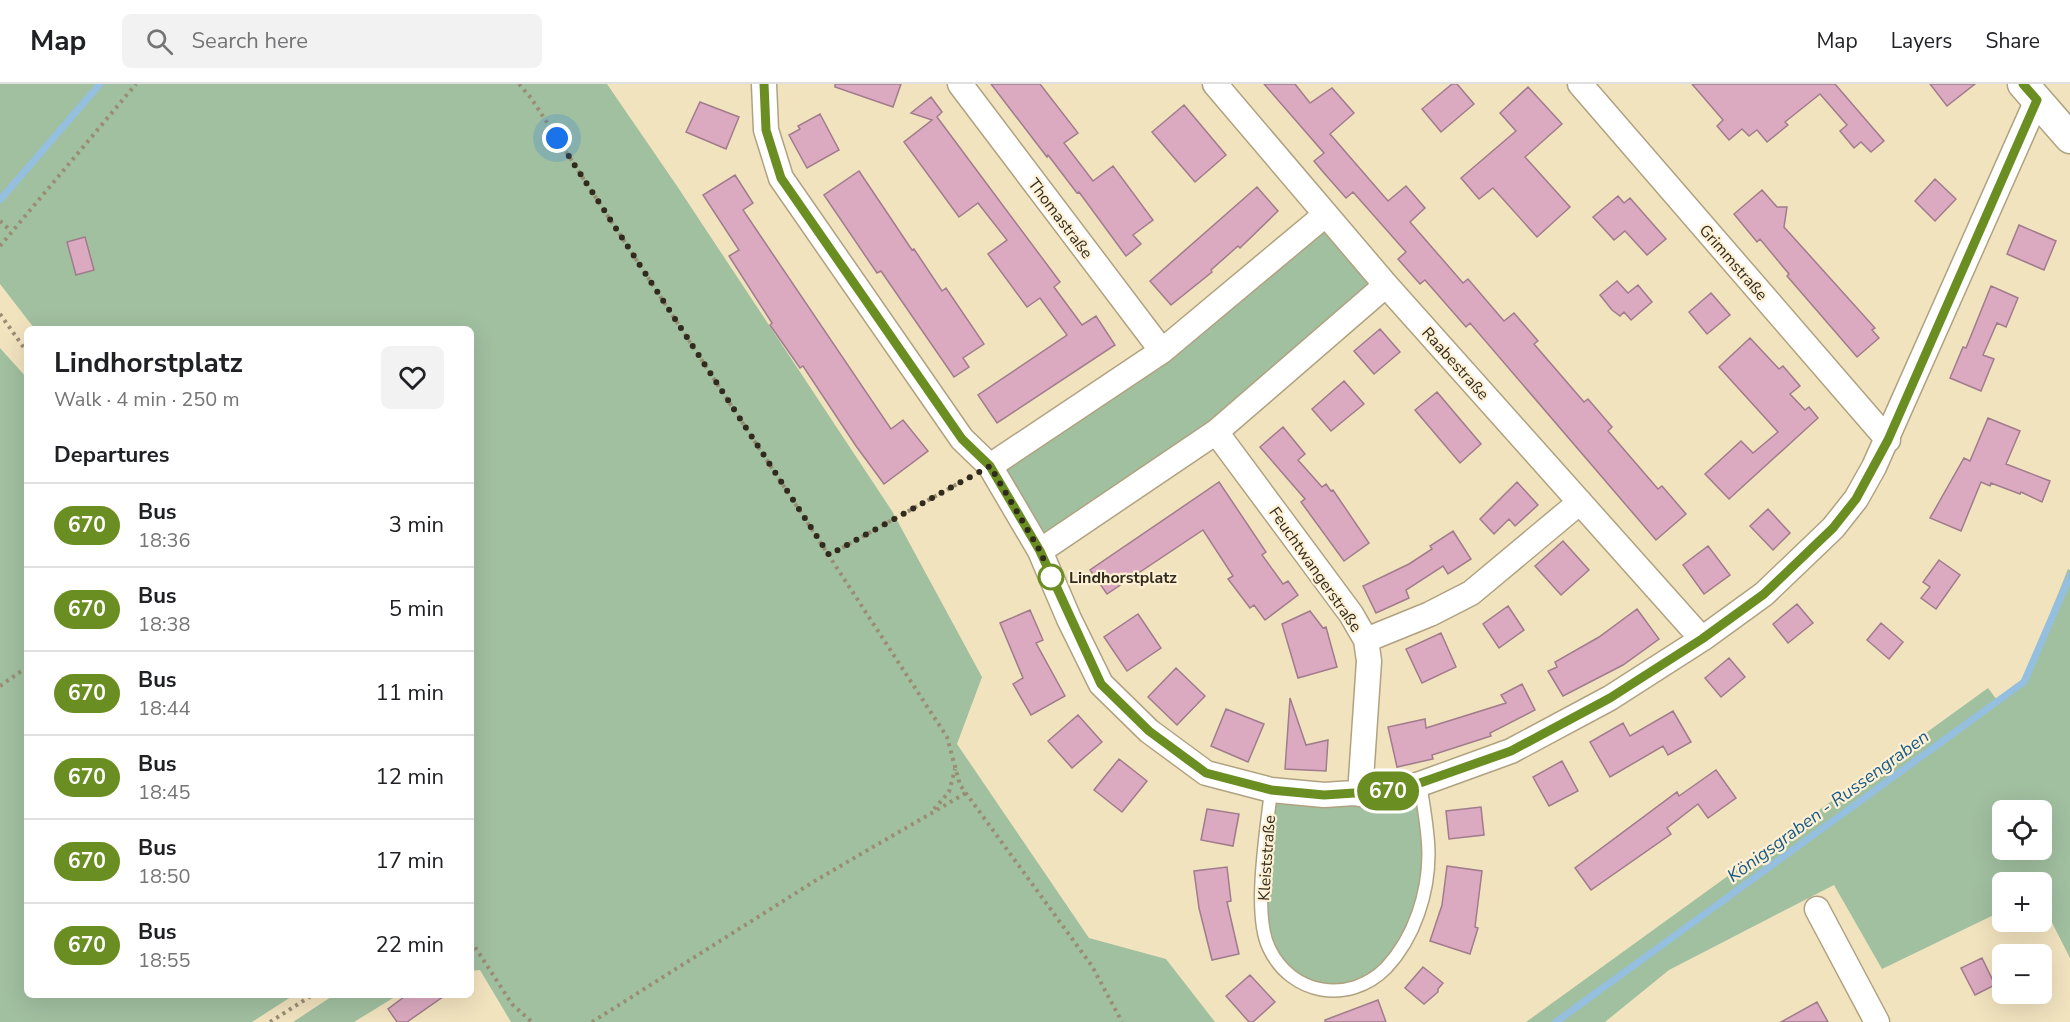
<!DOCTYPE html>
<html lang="en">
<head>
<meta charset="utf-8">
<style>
  :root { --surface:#fff; --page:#f2f2f2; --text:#202124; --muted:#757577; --line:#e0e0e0 }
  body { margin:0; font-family:"Nunito Sans",sans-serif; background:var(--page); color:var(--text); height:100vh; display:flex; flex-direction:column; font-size:22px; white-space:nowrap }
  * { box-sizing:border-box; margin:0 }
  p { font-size:20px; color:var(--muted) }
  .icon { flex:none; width:33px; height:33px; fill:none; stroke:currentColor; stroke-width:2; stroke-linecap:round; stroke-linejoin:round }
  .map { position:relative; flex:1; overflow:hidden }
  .drawer { position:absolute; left:24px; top:242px; width:450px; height:672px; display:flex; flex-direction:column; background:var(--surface); border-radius:9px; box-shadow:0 6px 24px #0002 }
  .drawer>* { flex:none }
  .badge { padding:0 12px; border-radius:20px; font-size:21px; line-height:39px }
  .tools { position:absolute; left:1992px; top:716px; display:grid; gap:12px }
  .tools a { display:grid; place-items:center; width:60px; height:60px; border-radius:9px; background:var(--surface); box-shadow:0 6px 24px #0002; font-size:30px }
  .you { position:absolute; width:30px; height:30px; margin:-15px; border:4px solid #fff; border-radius:50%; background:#1a73e8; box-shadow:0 0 0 9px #1a73e833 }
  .map>.badge { position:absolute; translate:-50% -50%; box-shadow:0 0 0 3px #fff }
  h2 { padding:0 30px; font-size:22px; line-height:54px }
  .round { display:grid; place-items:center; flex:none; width:63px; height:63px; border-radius:9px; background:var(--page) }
  .summary { display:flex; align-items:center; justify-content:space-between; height:102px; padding:0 30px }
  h1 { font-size:28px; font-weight:700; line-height:45px }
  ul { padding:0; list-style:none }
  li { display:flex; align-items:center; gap:18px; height:84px; padding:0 30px; border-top:2px solid var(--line) }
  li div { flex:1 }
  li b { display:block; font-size:22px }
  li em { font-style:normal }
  li .badge { min-width:66px; font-weight:700; text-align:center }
  header { display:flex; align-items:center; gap:36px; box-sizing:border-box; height:84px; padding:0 30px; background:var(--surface); border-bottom:2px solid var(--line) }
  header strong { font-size:28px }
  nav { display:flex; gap:33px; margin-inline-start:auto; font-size:21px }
  .search { width:420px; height:54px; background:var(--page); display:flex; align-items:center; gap:15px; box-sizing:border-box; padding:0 21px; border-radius:9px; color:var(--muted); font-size:22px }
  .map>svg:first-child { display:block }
  .green { fill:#a1c0a0; fill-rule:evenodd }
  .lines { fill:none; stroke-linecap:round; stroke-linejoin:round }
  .stream { stroke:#95bfdf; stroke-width:7 }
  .building { fill:#dba9c0; stroke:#a07c8c; stroke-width:1.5 }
  .service-casing { stroke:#b0a280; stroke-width:15 }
  .minor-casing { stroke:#b0a280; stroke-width:27 }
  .tertiary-casing { stroke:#b0a280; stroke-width:33 }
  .path { stroke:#998e74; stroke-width:4; stroke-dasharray:3 4.5; stroke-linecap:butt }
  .service { stroke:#fff; stroke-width:12 }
  .minor { stroke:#fff; stroke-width:24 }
  .tertiary { stroke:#fff; stroke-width:30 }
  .line-casing { stroke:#fff; stroke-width:14 }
  .line { stroke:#6b8e23; stroke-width:9 }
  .walk { stroke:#312b1d; stroke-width:6; stroke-dasharray:0 10.8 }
  .stop-dot { fill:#fff; stroke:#6b8e23; stroke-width:3 }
  .labels { text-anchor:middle; stroke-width:4.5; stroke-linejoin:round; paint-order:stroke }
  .street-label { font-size:16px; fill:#312b1d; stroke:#fdf0d4 }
  .stop-label { font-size:16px; font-weight:bold; fill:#312b1d; stroke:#fdf0d4; text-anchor:start }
  .water-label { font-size:18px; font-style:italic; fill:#195b85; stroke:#fdf0d4 }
</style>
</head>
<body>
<header>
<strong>Map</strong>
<div class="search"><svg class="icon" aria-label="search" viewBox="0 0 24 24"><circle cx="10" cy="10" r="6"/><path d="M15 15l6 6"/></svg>Search here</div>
<nav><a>Map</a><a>Layers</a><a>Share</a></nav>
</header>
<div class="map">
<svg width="2070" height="938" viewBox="0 0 2070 938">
  <rect width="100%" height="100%" fill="#f2e3bf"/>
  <path class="green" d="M0,0h607l70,102 215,325 90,166 -25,67 132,194 77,21 49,63h-704l-31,-52 -9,1v-643h-437l-34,-44z
    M1324,135l59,66 -164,141 -178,122 -47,-82z
    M0,264l27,30v616l267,1 -42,27h-252z
    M2068,485l2,1v388l-28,-55v-21h-40v29l-120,58 -48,-84 -165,85 -64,52h-79l462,-334 9,12 26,-19zM2002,726h40v39h-40z
    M1419,703l10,54 -12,72 -34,56 -26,16 -35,5 -25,-11 -28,-33 -5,-70 11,-83z
    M334,911v-1l64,1 -44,27h-61z"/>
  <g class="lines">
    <path class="stream" d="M0,116l100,-116
      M1556,938l468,-340 46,-106"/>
  </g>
  <path class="building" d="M835,0h66l-8,23 -58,-20z
    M991,0h49l38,49 -14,10 29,38 20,-15 40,54 -20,15 8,9 -15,12 -47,-64 -2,1 -29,-38 -1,2z
    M1264,0h31l15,19 22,-15 22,25 -24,21 58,67 18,-15 19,22 -15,14 53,61 5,-4 36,42 10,-8 24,28 -4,3 50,58 4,-3 24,28 -4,4 50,58 4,-3 24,28 -30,26 -186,-217 -4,4 -41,-47 -5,4 -22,-25 8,-7 -53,-60 -7,6 -22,-25 -10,-12 10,-8z
    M1452,0h5l17,20 -33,28 -19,-23z
    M1692,0h143l49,57 -13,11 -10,-10 -7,6 -14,-17 7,-6 -27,-31 -35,28 3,3 -21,17 -10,-12 -8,6 -7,-7 -13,11 -12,-14 6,-6z
    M1930,0h45l-28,22z
    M1528,3l34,37 -37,33 45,50 -33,30 -44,-49 -14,11 -18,-21 55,-47 -16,-18z
    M931,13l11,15 -5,5 123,165 -6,5 28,38 14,-9 19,29 -118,78 -19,-28 89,-60 -27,-37 -13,9 -39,-53 19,-14 -29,-37 -19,14 -55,-75 28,-22 -21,-7z
    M700,18l39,15 -13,32 -40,-17z
    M1184,21l42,50 -31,27 -43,-50z
    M820,30l19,36 -32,18 -18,-33 11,-6 -2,-3z
    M859,87l53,79 2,-1 28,42 4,-3 38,56 -21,14 6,9 -15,10 -73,-106 -4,2 -53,-78z
    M735,91l18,28 -10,7 148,219 12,-9 25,31 -44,33 -28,-38 -53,-80 -3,2 -30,-43 2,-2 -43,-67 10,-6 -36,-55z
    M1935,95l21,20 -21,22 -20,-20z
    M1257,103l21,24 -38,37 -2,-2 -27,24 1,2 -41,33 -21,-24z
    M1762,106l15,17h10l-3,20 91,101 -3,2 7,8 -22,19 -70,-81 2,-2 -29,-35 -3,3 -23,-28z
    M1618,112l6,7 6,-5 36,41 -19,16 -22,-24 -11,9 -21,-23z
    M2019,141l37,16 -12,29 -37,-16z
    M85,153l9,33 -18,5 -9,-33z
    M1617,197l11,12 10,-8 14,17 -21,18 -7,-8 -4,4 -8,-6 -12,-15z
    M1991,202l27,12 -12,29 -9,-4 -14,32 11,4 -13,32 -31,-13 13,-31 3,1z
    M1711,209l19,22 -23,19 -18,-22z
    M1380,245l20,23 -26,22 -20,-23z
    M1750,254l29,31 4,-3 17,20 -10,8 15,16 4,-3 9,11 -89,81 -24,-25 36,-33 12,12 25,-21 -59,-65z
    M1344,297l20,23 -33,27 -19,-22z
    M1437,308l44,52 -21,19 -45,-53z
    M1988,334l32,13 -14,33 44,17 -8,21 -21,-10 -1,2 -29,-11 -1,3 -9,-4 -20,49 -31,-13 34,-60 6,3z
    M1283,343l22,27 -7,6 24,27 4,-3 5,7 2,-1 36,53 -25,18 -43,-59 4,-3 -45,-52z
    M1219,398l47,70 -4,3 21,29 5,-3 10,14 -33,25 -11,-15 -4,3 -22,-29 5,-3 -30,-46 -96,64 -17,-24z
    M1517,398l21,23 -23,21 -6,-7 -15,15 -14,-15z
    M1768,425l22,24 -17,17 -23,-24z
    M1453,447l18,28 -23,15 -5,-8 -37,24 3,8 -33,15 -13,-27 46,-22 23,-15 -2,-3z
    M1563,457l26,29 -28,25 -26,-29z
    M1708,462l22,29 -26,19 -21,-29z
    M1939,476l21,15 -24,34 -15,-11 9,-11 -7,-5z
    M1797,520l16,19 -25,20 -15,-19z
    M1508,522l16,24 -25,18 -16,-24z
    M1637,525l22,30 -36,26 -60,31 -15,-25 9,-4 -2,-5 44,-25z
    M1030,526l13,30 -7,3 29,53 -34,19 -18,-31 10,-6 -23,-55z
    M1310,527l13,17 3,-1 11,40 -39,11 -16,-54z
    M1138,530l23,34 -34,23 -23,-34z
    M1881,539l22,19 -14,17 -22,-19z
    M1441,549l15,34 -34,16 -16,-34z
    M1729,574l16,19 -24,20 -16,-19z
    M1176,584l29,28 -28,29 -29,-28z
    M1522,600l13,26 -45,23 1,3 -59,19 1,4 -36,8 -9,-40 37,-8 1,9 80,-25 -5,-8z
    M1290,614l16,47 22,-5 -2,31 -41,-2z
    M1226,625l38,15 -16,38 -37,-16z
    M1673,627l18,31 -23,13 -5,-9 -53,31 -20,-35 33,-19 7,13z
    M1078,631l24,27 -30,26 -24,-27z
    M1119,675l28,22 -25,31 -28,-22z
    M1562,677l16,30 -29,15 -16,-29z
    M1716,686l20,28 -28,20 -10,-14 -31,24 4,6 -80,56 -16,-22 102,-76 2,4z
    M1481,723l3,28 -35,4 -3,-28z
    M1207,725l32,5 -6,32 -32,-6z
    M1447,782l35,5 -7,56 3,1 -8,26 -40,-13 12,-36z
    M1227,783l4,34 -4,1 12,52 -27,6 -13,-52 -5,-37z
    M1982,874l13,27 -20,10 -14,-27z
    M1423,883l20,16 -5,6v3l-14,12 -19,-16z
    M1250,891l25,27 -22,20h-4l-23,-26z
    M408,910h39l-40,28h-10l-9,-13z
    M1378,916l8,22h-61v-2z
    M1817,918l11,20h-47z"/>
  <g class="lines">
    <defs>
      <path id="service" d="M1271,706c-4,39 -19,124 -2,158 22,47 80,57 117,20 15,-16 25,-34 32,-54 17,-48 10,-82 2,-130"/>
      <path id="minor" d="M764,0l2,46 15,48 181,261 28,27 50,85 29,68 32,65 48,47 57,42 65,17 53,5 76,-5 20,-6 91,-33 99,-53 92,-59 62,-45 69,-66 23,-29 18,-32 163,-367
        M960,0l202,267
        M1215,0l171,201 316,354
        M1580,0l308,356
        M1216,348l135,182 15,26 3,21 -9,133
        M990,382l172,-115 163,-136
        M1040,467l176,-119 170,-147
        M1366,556l64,-26 41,-21 109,-91
        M1817,825l60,113"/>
      <path id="tertiary" d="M2023,0l47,54"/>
    </defs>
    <use href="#service" class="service-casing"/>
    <use href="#minor" class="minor-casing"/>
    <use href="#tertiary" class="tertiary-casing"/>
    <path class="path" d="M519,0l12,14 416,639 13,48 132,181 30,56
      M0,137l11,10
      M0,162l136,-162
      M0,230l27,38
      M829,471l141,-78
      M0,602l27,-19
      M934,725l15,-17 6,-23
      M471,857l41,63 20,18
      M270,938l44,-28
      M592,938l226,-143 148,-86"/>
    <use href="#service" class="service"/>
    <use href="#minor" class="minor"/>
    <use href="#tertiary" class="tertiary"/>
  </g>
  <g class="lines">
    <defs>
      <path id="line" d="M764,0l2,46 15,48 181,261 28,27 50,85 61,133 48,47 57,42 65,17 53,5 76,-5 111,-39 99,-53 92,-59 62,-45 69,-66 23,-29 32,-59 149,-340 -14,-16"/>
    </defs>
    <use href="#line" class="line-casing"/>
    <use href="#line" class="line"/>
    <path class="walk" d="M557,54l272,417 161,-89 50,85 11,26"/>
  </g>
  <circle class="stop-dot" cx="1051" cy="493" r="12"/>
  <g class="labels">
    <g class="street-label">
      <text transform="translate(1061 134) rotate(53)" y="6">Thomastraße</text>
      <text transform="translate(1734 178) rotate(49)" y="6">Grimmstraße</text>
      <text transform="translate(1456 279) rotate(48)" y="6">Raabestraße</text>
      <text transform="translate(1316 485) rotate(55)" y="6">Feuchtwangerstraße</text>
      <text transform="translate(1266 774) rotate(-86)" y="6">Kleiststraße</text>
    </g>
    <g class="stop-label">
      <text x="1069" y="499">Lindhorstplatz</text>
    </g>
    <g class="water-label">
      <text transform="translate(1828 722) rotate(-36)" y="6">Königsgraben - Russengraben</text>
    </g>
  </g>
</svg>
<div class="tools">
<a><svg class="icon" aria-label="locate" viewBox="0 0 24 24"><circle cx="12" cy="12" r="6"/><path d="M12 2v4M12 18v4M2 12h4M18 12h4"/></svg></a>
<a>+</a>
<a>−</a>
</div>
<div class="you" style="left:557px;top:54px"></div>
<b class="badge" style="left:1388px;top:707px;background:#6b8e23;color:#fff">670</b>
<section class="drawer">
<div class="summary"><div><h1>Lindhorstplatz</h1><p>Walk · 4 min · 250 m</p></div><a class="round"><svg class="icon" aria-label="heart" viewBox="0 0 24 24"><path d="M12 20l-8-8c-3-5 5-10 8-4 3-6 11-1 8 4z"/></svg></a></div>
<h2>Departures</h2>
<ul>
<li><span class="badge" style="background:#6b8e23;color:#fff">670</span><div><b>Bus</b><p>18:36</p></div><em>3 min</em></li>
<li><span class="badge" style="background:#6b8e23;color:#fff">670</span><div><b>Bus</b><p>18:38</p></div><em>5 min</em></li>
<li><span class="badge" style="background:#6b8e23;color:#fff">670</span><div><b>Bus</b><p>18:44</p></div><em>11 min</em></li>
<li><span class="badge" style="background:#6b8e23;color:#fff">670</span><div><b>Bus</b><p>18:45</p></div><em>12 min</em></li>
<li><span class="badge" style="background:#6b8e23;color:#fff">670</span><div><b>Bus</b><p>18:50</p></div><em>17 min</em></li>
<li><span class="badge" style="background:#6b8e23;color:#fff">670</span><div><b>Bus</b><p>18:55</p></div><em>22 min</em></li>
</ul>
</section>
</div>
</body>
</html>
